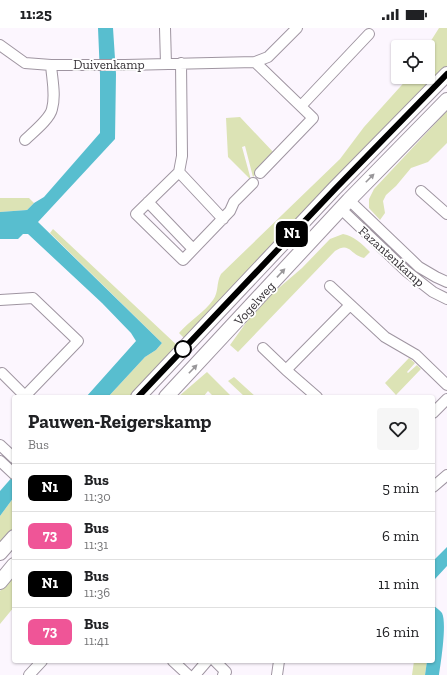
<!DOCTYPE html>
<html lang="en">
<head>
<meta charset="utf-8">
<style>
  :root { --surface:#fff; --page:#f6f6f6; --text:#202124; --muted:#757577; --line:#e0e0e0 }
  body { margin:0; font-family:"Zilla Slab",serif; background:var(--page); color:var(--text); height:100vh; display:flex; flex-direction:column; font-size:15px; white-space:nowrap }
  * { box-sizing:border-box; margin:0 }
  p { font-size:13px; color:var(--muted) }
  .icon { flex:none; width:22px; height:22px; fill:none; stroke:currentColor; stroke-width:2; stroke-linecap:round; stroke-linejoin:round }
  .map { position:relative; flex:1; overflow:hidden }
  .sheet { position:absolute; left:12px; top:367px; width:423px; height:268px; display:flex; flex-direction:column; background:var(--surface); border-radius:4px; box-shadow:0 1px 3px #0004 }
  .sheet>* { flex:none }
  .badge { padding:0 8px; border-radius:6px; font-size:14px; line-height:26px }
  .controls { position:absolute; left:391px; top:12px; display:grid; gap:8px }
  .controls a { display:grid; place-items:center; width:44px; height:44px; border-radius:4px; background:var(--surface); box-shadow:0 1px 3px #0004; font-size:20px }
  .map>.badge { position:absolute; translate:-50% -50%; box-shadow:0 0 0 2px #fff }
  .round { display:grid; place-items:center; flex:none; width:42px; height:42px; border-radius:4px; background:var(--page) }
  .summary { display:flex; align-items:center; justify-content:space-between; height:68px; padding:0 16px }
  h1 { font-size:19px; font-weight:700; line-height:30px }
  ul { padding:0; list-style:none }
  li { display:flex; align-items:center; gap:12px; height:48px; padding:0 16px; border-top:1px solid var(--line) }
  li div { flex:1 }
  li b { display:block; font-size:15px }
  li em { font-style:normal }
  li .badge { min-width:44px; font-weight:700; text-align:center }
  .status { display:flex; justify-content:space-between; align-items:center; height:28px; padding:0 20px; background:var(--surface); direction:ltr }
  .status svg { height:11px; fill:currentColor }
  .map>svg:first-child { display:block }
  .green { fill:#dce3b5 }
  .water { fill:#58becf }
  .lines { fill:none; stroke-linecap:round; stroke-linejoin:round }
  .street-casing { stroke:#9f95a1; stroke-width:12 }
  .secondary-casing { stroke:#9f95a1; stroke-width:16 }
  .street { stroke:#fff; stroke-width:10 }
  .secondary { stroke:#fff; stroke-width:14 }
  .oneway { fill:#99979a }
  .line-casing { stroke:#fff; stroke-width:9 }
  .line { stroke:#000; stroke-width:6 }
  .stop-dot { fill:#fff; stroke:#000; stroke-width:2 }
  .labels { text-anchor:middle; stroke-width:3.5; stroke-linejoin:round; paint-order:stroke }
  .street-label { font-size:13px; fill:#332f34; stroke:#fff }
</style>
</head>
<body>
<div class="status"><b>11:25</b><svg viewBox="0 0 49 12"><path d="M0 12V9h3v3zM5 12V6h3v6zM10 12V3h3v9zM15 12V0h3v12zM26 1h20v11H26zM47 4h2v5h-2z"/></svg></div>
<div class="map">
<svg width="447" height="647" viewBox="0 0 447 647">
  <rect width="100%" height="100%" fill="#fcf6fe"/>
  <path class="green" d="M439,0h8v38l-260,275 -8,-8c10,-12 26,-21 34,-33 6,-8 3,-17 8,-26l119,-115 24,-32 45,-50h19v-30h-1z
    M447,83v32l-19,19 -17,6 -15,18 -10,9 -3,6 2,12 -5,7 -11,-12v-9l5,-10z
    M240,89l35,37 -22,23 -8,-31 -3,1 9,33 -23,-23 -2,-39z
    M0,170h29l5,5 -7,7 -27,2z
    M53,201l127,119 -49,49h-23l37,-40 11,-7 6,-7 -112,-110z
    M343,206c11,2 19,10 27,18l-6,6c-14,-3 -14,-17 -29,-7l-97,101 -8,-7 18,-25 26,-28 28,-24 28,-29z
    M409,330l6,5 -8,9 1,1 9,-8 4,4 -25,26 -11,-12z
    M207,344l25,25h-18l-6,-6 -5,6h-25z
    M234,349l22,20h-11l-17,-16z
    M14,469v32l-14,17v-30z
    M14,546v33l-14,17v-33z
    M414,633h13l-2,14h-13z"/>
  <path class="water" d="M98,0h15l3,46 -1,65 -77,83 124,121 -6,7 -11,7 -37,40h-22l50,-56 -5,-8 -29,-30 -74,-69h-5l-5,5h-18v-27l27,-2 7,-7 10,-6 56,-64v-58z
    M14,447v22l-14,19v-25z
    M447,519v19l-12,13 -2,4v-22z
    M433,577c3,3 7,5 9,8 5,10 -1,49 -3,62h-14l2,-14h6z"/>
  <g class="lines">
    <defs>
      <path id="street" d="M165,0l1,36
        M0,17l25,18 26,2h74l130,-3 13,-5 29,-29
        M255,34l58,56 -53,55
        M181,35l1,93 -3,16 -43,42 47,46 47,-49 4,-9 19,-19
        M301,78l68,-72
        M25,112c7,-7 25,-21 27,-31 4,-14 0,-30 -1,-44
        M179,144l44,47
        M421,163l26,23
        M349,172l70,67 17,10 11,5
        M148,174l45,47
        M341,181l65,62 27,21 14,7
        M330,258l55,51 31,18 31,30
        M0,272l33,-2 45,43 -53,55 -23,-23
        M263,320l23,22 31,27
        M286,342l64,-65
        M433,385l14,-14
        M0,417l14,13
        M0,433l14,13
        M433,459l14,-12
        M173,633l15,14
        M215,633l11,11 -3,3
        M29,647l13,-14
        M195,647l12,-14
        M277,647l2,-14"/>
      <path id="secondary" d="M138,369l197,-209 112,-114
        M166,369l183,-197 98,-100
        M0,525l14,-16
        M0,554l14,-17"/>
    </defs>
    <use href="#street" class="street-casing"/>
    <use href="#secondary" class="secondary-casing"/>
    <use href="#street" class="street"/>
    <use href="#secondary" class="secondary"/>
  </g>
  <defs><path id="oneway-solid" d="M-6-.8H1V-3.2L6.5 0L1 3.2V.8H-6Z"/></defs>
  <g class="oneway">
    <use href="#oneway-solid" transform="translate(370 150) rotate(-45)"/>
    <use href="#oneway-solid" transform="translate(281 245) rotate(-47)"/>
    <use href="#oneway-solid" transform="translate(193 341) rotate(-46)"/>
  </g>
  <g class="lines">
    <defs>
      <path id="line" d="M138,369l198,-209 111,-114"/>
    </defs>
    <use href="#line" class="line-casing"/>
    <use href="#line" class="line"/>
  </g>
  <circle class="stop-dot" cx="183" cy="321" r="8"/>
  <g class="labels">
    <g class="street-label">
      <text x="109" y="41">Duivenkamp</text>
      <text transform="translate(392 228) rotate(42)" y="5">Fazantenkamp</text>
      <text transform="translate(254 275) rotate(-48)" y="5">Vogelweg</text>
    </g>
  </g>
</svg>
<div class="controls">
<a><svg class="icon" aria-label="locate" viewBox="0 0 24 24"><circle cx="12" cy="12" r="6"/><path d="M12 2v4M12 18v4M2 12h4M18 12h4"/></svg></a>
</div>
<b class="badge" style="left:292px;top:206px;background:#000;color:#fff">N1</b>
<section class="sheet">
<div class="summary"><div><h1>Pauwen-Reigerskamp</h1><p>Bus</p></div><a class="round"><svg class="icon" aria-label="heart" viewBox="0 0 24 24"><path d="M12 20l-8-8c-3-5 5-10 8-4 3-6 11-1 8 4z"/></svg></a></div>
<ul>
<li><span class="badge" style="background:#000;color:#fff">N1</span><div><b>Bus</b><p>11:30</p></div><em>5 min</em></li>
<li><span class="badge" style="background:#ef5597;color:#fff">73</span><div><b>Bus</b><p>11:31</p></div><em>6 min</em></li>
<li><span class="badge" style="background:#000;color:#fff">N1</span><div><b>Bus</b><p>11:36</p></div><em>11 min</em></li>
<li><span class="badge" style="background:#ef5597;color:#fff">73</span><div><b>Bus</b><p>11:41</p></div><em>16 min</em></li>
</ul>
</section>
</div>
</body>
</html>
